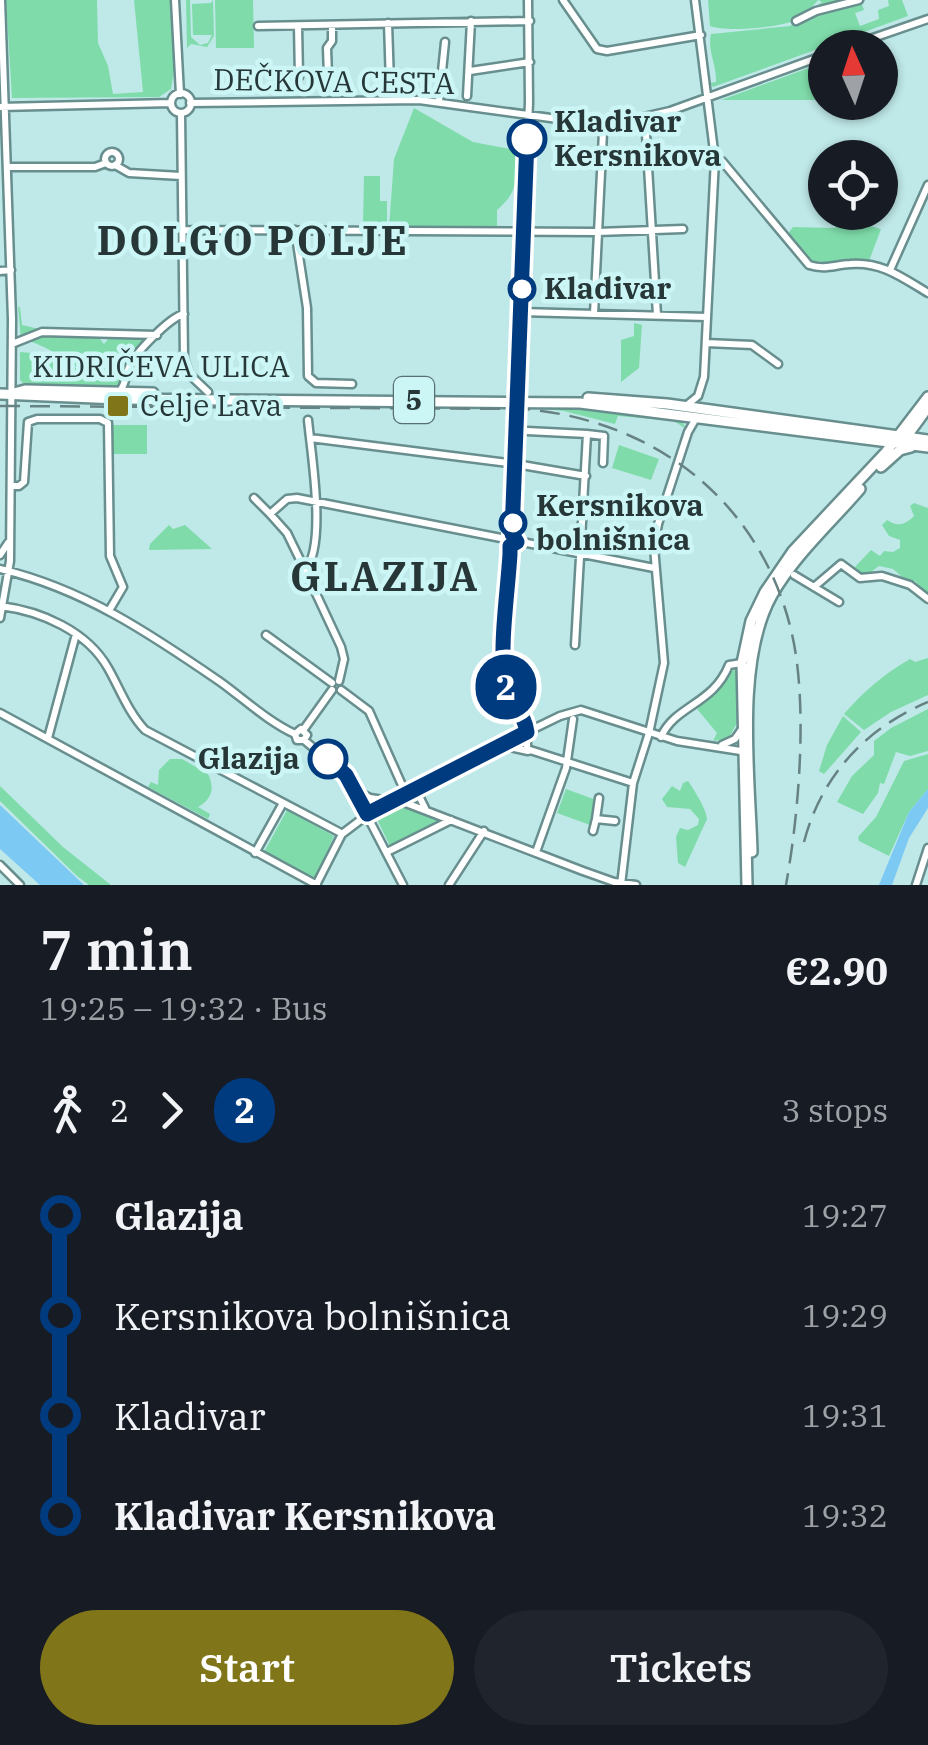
<!DOCTYPE html>
<html lang="en">
<head>
<meta charset="utf-8">
<style>
  :root { --surface:#171b24; --page:#20242c; --text:#f1f3f6; --muted:#9ea1a6; --accent:#807619 }
  body { margin:0; font-family:"IBM Plex Serif",serif; background:var(--page); color:var(--text); height:100vh; display:flex; flex-direction:column; font-size:38px; white-space:nowrap }
  * { box-sizing:border-box; margin:0 }
  p { font-size:32px; color:var(--muted) }
  .icon { flex:none; width:55px; height:55px; fill:none; stroke:currentColor; stroke-width:2; stroke-linecap:round; stroke-linejoin:round }
  .map { position:relative; height:885px; overflow:hidden }
  .details { display:flex; flex-direction:column; background:var(--surface); flex:1 }
  .details>* { flex:none }
  .badge { padding:0 20px; border-radius:32px; font-size:35px; line-height:65px }
  .needle { width:65px; rotate:357deg }
  .buttons { position:absolute; left:808px; top:30px; display:grid; gap:20px }
  .buttons a { display:grid; place-items:center; width:90px; height:90px; border-radius:50%; background:var(--surface); box-shadow:0 2px 8px #0004; font-size:50px }
  .map>.badge { position:absolute; translate:-50% -50%; box-shadow:0 0 0 5px #fff }
  .legs { display:flex; align-items:center; gap:15px; height:110px; padding:0 40px; font-size:32px }
  .legs p { margin-inline-start:auto }
  .head { display:flex; align-items:center; justify-content:space-between; height:170px; padding:0 40px }
  h1 { font-size:55px; font-weight:600; line-height:75px }
  .primary-button { display:flex; gap:20px; margin-top:auto; padding:20px 40px }
  .primary-button a { flex:1; height:115px; border-radius:60px; background:var(--accent); color:#fff; font-size:40px; font-weight:600; line-height:115px; text-align:center }
  .primary-button a+a { background:var(--page); color:var(--text) }
  ul { padding:0 40px; list-style:none }
  li { display:flex; align-items:center; gap:35px; height:100px; font-size:38px }
  li i { display:grid; place-items:center; width:15px; height:100%; margin:0 12px; background:currentColor }
  li i::after { content:''; width:25px; height:25px; margin:-12px; border:8px solid; border-radius:50%; background:var(--surface) }
  li p { margin-inline-start:auto }
  li:first-child i { background:linear-gradient(#0000 50%,currentColor 0) }
  li:last-child i { background:linear-gradient(currentColor 50%,#0000 0) }
  .map>svg:first-child { display:block }
  .green { fill:#7fdcaa }
  .water { fill:#7cc9f4 }
  .lines { fill:none; stroke-linecap:round; stroke-linejoin:round }
  .minor-casing { stroke:#688e8e; stroke-width:11 }
  .major-casing { stroke:#688e8e; stroke-width:14 }
  .minor { stroke:#fff; stroke-width:6 }
  .major { stroke:#fff; stroke-width:9 }
  .rail { stroke:#678282; stroke-width:2.5; stroke-dasharray:20 10; stroke-linecap:butt }
  .line-1-casing { stroke:#fff; stroke-width:22 }
  .line-1 { stroke:#003b80; stroke-width:15 }
  .stop-1-dot { fill:#fff; stroke:#003b80; stroke-width:5 }
  .poi-dot { fill:#807619; stroke:#ccf6f6; stroke-width:4 }
  .labels { text-anchor:middle; stroke-width:9; stroke-linejoin:round; paint-order:stroke }
  .shield { fill:#ccf6f6; stroke:#587071; stroke-width:2.5 }
  .shield-label { font-size:28px; font-weight:bold; fill:#273738 }
  .street-label { font-size:30px; fill:#273738; stroke:#ccf6f6 }
  .stop-label { font-size:30px; font-weight:bold; fill:#273738; stroke:#ccf6f6; text-anchor:start }
  .poi-label { font-size:30px; fill:#273738; stroke:#ccf6f6; text-anchor:start }
  .district-label { font-size:40px; font-weight:bold; letter-spacing:2.5px; fill:#273738; stroke:#ccf6f6 }
</style>
</head>
<body>
<div class="map">
<svg width="928" height="885" viewBox="0 0 928 885">
  <rect width="100%" height="100%" fill="#bfe8e8"/>
  <path class="green" d="M6,0h91l1,43 10,23 5,28 30,-2 -9,-92h36l5,64 -4,25 -12,8 -147,1z
    M186,0h4l1,37 9,8 8,-2 4,-8h-19l-1,-31 19,-1 2,-3 1,36 -7,11 -16,-3 -4,4z
    M215,0h38l1,48h-38z
    M708,0h158l-5,2 3,8 -9,3 5,13 19,-7 -1,-9 11,-4 -1,-6h14l6,16 -195,71 -3,-4 6,-1c1,-17 -9,-31 -5,-48l79,-8 32,-24 -4,-2c-7,8 -14,17 -25,21 -17,7 -67,11 -83,5z
    M825,62v24l-9,14h-95z
    M414,108l59,34 42,8c1,29 5,40 -18,60v20l-108,-2 5,-69z
    M364,176h16v25h7v23h-24z
    M837,213h7v10h15l22,6 -12,32 -20,-1 -25,5 -3,-4 -11,2 -23,-28 6,-8 42,1z
    M18,306l2,2 2,17 17,4 -1,3 62,7 4,5 5,-6 39,1 -21,25 -9,22 -93,-1 -5,-5v-28l23,2 23,7 28,20c-16,-14 -54,-41 -73,-41z
    M634,323l8,2 -3,43 -18,14v-42l13,-4z
    M524,404l95,5 62,10 5,10 -12,-8 -56,-5 -3,8 -51,-13 -40,-4z
    M112,425h35v29h-34z
    M619,445l40,14 -8,21 -39,-12z
    M914,503l14,5v89l-13,-16 -6,2 -16,-14 -14,-3 -15,11 -9,-10 16,-17 9,6 4,-5 9,1 7,-4v-8l-11,-4 -7,-11 5,-5c11,7 18,5 27,-4l-4,-10z
    M169,525l4,4 12,-4 27,24 -63,1 1,-6z
    M928,658v37l-37,17 -27,18 -20,-16c20,-23 40,-40 66,-55l5,3z
    M736,670l1,53 -9,16 -15,2 4,-8 -20,-24 25,-24 5,-14z
    M928,709v42l-18,5 -14,-4 -12,32 -4,-1 -2,10 -15,21 -26,-12 15,-26 22,-21v-14l17,-13z
    M843,716l18,16 -37,42 -5,-3 8,-26z
    M928,754v35l-19,23 -20,44 -30,-15 -1,-4 18,-20 28,-56z
    M170,759h12l26,15c7,14 4,25 -10,33l12,7 -2,5 -60,-32 3,-5 7,3 1,-15z
    M688,781c5,7 19,29 19,38l-22,48 -7,-4 -2,-26 4,-9 8,2 10,-5 1,-6 -9,-10 -23,-2 -5,-8 10,-13 8,5 3,-8z
    M0,786l63,61 48,38h-22l-12,-9 -77,-75z
    M566,789l33,12 -9,24 -33,-12z
    M400,805h5l38,15 -53,26 -14,-29z
    M287,810l47,26 -19,43 -51,-27z"/>
  <path class="water" d="M928,789v19l-19,30 -17,47h-13l30,-73z
    M0,805l84,80h-44l-40,-36z"/>
  <g class="lines">
    <defs>
      <path id="minor" d="M175,0l5,94
        M563,0l34,49 10,2 94,-16
        M796,21l20,-10 43,-11
        M388,23l2,61
        M258,26l272,-5
        M298,26l1,51
        M844,48l84,-29
        M470,71l60,-9
        M328,76l-1,-28 5,-7v-16
        M171 103a10 10 0 1 1 20 0a10 10 0 1 1-20 0Z
        M467,96l4,-75
        M439,101l6,-59
        M190,103l229,-3 161,22 37,1 53,-12 155,-56
        M0,107l171,-4
        M181,113l3,245 5,16 19,18
        M646,134l11,181
        M105 159a7 7 0 1 1 14 0a7 7 0 1 1-14 0Z
        M715,159l7,2 87,104c16,5 25,0 41,-1 31,-3 53,14 78,29
        M115,165l14,8 52,3
        M8,167h87l11,-4
        M183,230l414,2 86,-3
        M295,230l12,78 1,68 8,7 36,1
        M890,270l38,-85
        M0,271l11,-1
        M521,312l186,5
        M594,314l9,-182
        M706,343l46,2 26,19
        M12,344l30,-12 115,3
        M120,391c6,-8 5,-14 9,-24 6,-14 41,-50 55,-53
        M518,391l11,-289 -1,-102
        M687,405l11,-9 6,-19 11,-218 -20,-159
        M527,431l60,3
        M310,438l206,26 70,12
        M11,486h8l5,-4 4,-60 9,-3h63l8,4 2,133 13,31 -13,22
        M254,498l16,16 17,-15 10,-1 209,41
        M270,514l17,19 18,37c22,-24 6,-117 3,-150
        M512,534l4,-120
        M517,541l137,27
        M510,546l7,-5 -5,-7 -7,7 5,5 -6,130 7,25 16,27v21l106,34
        M0,555l8,-12
        M0,569c84,20 149,64 219,112 24,17 48,40 76,53l2,6h7l3,-5 -6,-6 -6,5
        M305,570l36,77 3,12 -5,22
        M794,575l45,27
        M814,587l27,-23 19,14 22,-2 28,9 18,14
        M0,606c41,5 87,25 108,62 12,21 20,44 37,62l194,102 3,2 33,-25 47,-21 -2,10 5,10
        M0,618l10,-57 2,-242 -11,-319
        M266,635l66,48
        M575,645l12,-211 17,2 -1,27
        M341,690l28,21 32,72
        M0,713l317,172
        M304,729l28,-39
        M527,732l33,-16 21,-6 96,31 70,11
        M661,737c14,-32 52,-32 68,-72l13,-2
        M48,738l28,-104
        M304,740l42,35 57,110
        M500,745l28,6
        M722,745l13,-6 7,-10
        M354,790l16,8 20,3
        M599,798l-3,21 19,2
        M398,800l185,71 31,11 22,3
        M593,831l3,-12
        M387,852l64,-32
        M536,852l30,-84 7,-49
        M255,853l28,-50
        M0,865l20,20
        M316,885l26,-51
        M449,885l35,-54
        M621,885l12,-102 16,-50 15,-70 -10,-116 4,-23 30,-92 7,-12 6,-2
        M916,885l12,-37"/>
      <path id="major" d="M14,393l11,-3 128,3
        M0,394l118,5 462,4 348,44
        M588,398l79,6 261,36
        M904,440l24,-33
        M881,467l19,-17 11,-3
        M752,852c-2,-75 -17,-191 20,-257 23,-40 58,-71 88,-106
        M747,885l-5,-222 9,-42 14,-29 28,-41 93,-99 42,-55"/>
    </defs>
    <use href="#minor" class="minor-casing"/>
    <use href="#major" class="major-casing"/>
    <use href="#minor" class="minor"/>
    <use href="#major" class="major"/>
    <path class="rail" d="M0,406l525,3c132,12 237,94 267,225 16,71 7,179 -6,251
      M804,842c17,-66 62,-114 124,-140"/>
  </g>
  <g class="lines">
    <defs>
      <path id="line-1" d="M328,759l18,16 21,39 160,-82c-2,-18 -18,-31 -22,-50 -6,-35 3,-92 5,-128v-8l7,-4 -5,-8 15,-395"/>
    </defs>
    <use href="#line-1" class="line-1-casing"/>
    <use href="#line-1" class="line-1"/>
  </g>
  <g class="stop-1-dot">
    <circle cx="527" cy="139" r="18"/>
    <circle cx="522" cy="289" r="12"/>
    <circle cx="513" cy="523" r="12"/>
    <circle cx="328" cy="759" r="18"/>
  </g>
  <rect class="poi-dot" x="106" y="394" width="24" height="24" rx="5"/>
  <g class="labels">
    <rect class="shield" x="394" y="377" width="40" height="46" rx="8"/>
    <g class="shield-label">
      <text x="414" y="410">5</text>
    </g>
    <g class="street-label">
      <text transform="translate(334 82) rotate(1)" y="10">DEČKOVA CESTA</text>
      <text x="161" y="377">KIDRIČEVA ULICA</text>
    </g>
    <g class="stop-label">
      <text x="554" y="132">Kladivar<tspan x="554" dy="34">Kersnikova</tspan></text>
      <text x="544" y="299">Kladivar</text>
      <text x="536" y="516">Kersnikova<tspan x="536" dy="34">bolnišnica</tspan></text>
      <text x="300" y="769" text-anchor="end">Glazija</text>
    </g>
    <g class="poi-label">
      <text x="140" y="416">Celje Lava</text>
    </g>
    <g class="district-label">
      <text x="253" y="255">DOLGO POLJE</text>
      <text x="385" y="591">GLAZIJA</text>
    </g>
  </g>
</svg>
<div class="buttons">
<a><svg class="needle" viewBox="-14 -14 28 28"><path d="M0-13l5 13h-10z" fill="#e53935"/><path d="M0 13l5-13h-10z" fill="#9ea1a6"/></svg></a>
<a><svg class="icon" aria-label="locate" viewBox="0 0 24 24"><circle cx="12" cy="12" r="6"/><path d="M12 2v4M12 18v4M2 12h4M18 12h4"/></svg></a>
</div>
<b class="badge" style="left:506px;top:687px;background:#003b80;color:#fff">2</b>
</div>
<section class="details">
<div class="head"><div><h1>7 min</h1><p>19:25 – 19:32 · Bus</p></div><b>€2.90</b></div>
<div class="legs"><svg class="icon" aria-label="walk" viewBox="0 0 24 24"><circle cx="13" cy="4" r="2"/><path d="M13 8l-2 6 4 7M11 14l-3 7M7 12l3-4h3l4 4"/></svg>2<svg class="icon" aria-label="forward" viewBox="0 0 24 24"><path d="M9 5l7 7-7 7"/></svg><b class="badge" style="background:#003b80;color:#fff">2</b><p>3 stops</p></div>
<ul>
<li><i style="color:#003b80"></i><b>Glazija</b><p>19:27</p></li>
<li><i style="color:#003b80"></i><span>Kersnikova bolnišnica</span><p>19:29</p></li>
<li><i style="color:#003b80"></i><span>Kladivar</span><p>19:31</p></li>
<li><i style="color:#003b80"></i><b>Kladivar Kersnikova</b><p>19:32</p></li>
</ul>
<div class="primary-button"><a>Start</a><a>Tickets</a></div>
</section>
</body>
</html>
